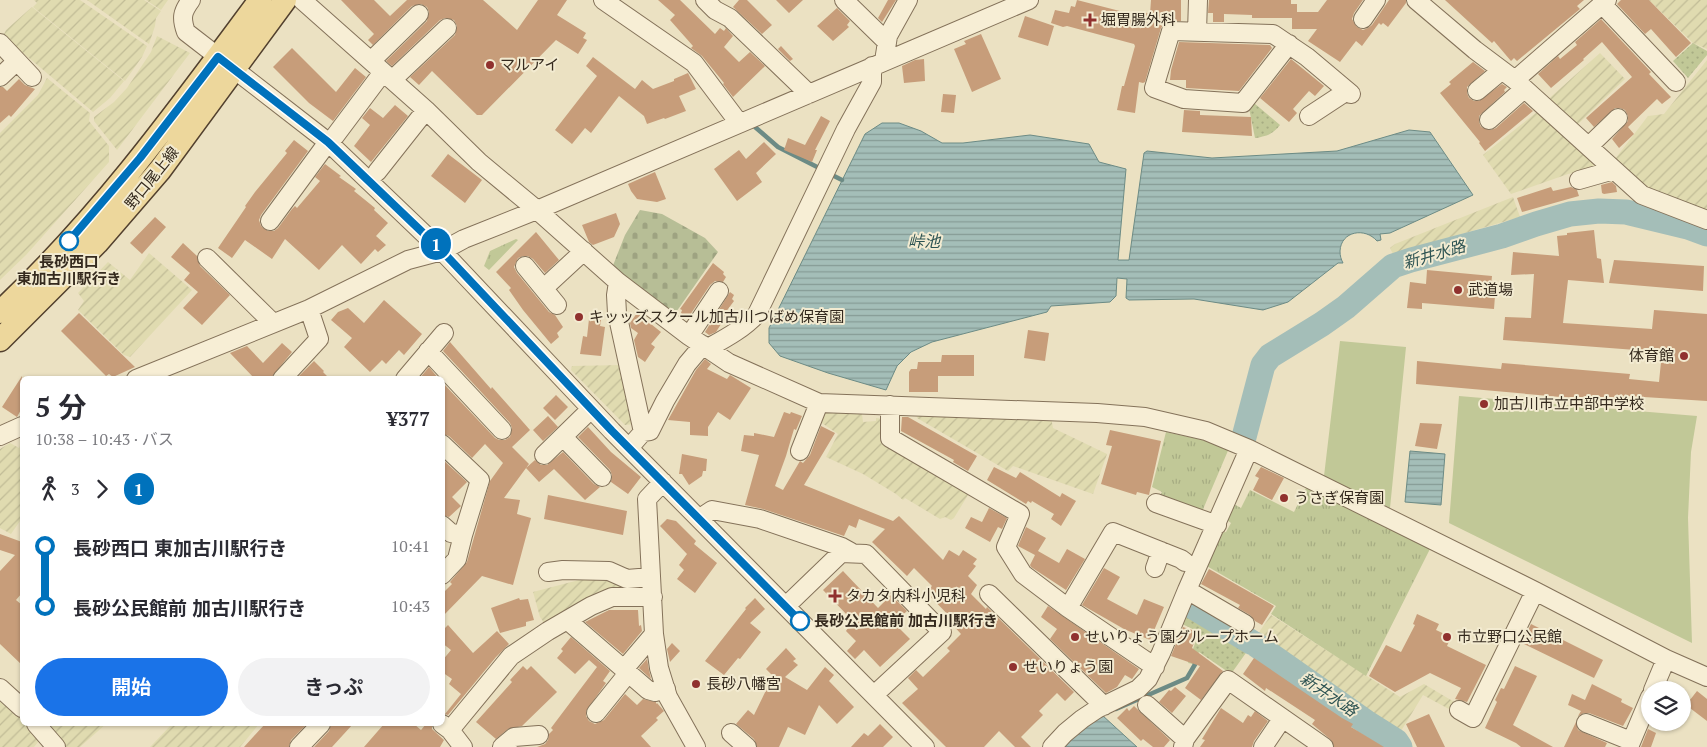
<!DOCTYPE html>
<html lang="ja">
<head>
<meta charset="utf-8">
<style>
  :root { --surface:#fff; --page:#f2f2f3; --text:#2b2b33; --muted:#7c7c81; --accent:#1a73e8 }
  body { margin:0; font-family:"PT Serif","Noto Sans JP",serif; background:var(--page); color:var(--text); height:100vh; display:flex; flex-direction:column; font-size:19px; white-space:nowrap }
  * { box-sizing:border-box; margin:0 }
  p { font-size:16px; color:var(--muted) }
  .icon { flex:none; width:28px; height:28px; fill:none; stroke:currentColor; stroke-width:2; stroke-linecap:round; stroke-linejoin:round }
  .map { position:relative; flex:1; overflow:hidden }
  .panel { position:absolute; left:20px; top:376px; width:425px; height:350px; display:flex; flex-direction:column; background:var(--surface); border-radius:8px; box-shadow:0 1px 4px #0004 }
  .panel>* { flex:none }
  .badge { padding:0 10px; border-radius:16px; font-size:18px; line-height:32px }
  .buttons { position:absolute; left:1641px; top:681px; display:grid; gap:10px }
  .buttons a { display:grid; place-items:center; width:50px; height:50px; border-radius:50%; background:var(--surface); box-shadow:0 1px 4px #0004; font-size:25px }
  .map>.badge { position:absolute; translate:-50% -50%; box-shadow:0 0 0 2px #fff }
  .legs { display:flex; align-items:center; gap:8px; height:55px; padding:0 15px; font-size:16px }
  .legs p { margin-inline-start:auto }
  .summary { display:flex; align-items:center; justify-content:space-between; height:85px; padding:0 15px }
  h1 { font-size:28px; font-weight:700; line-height:38px }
  .action { display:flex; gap:10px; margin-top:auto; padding:10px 15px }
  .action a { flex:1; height:58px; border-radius:30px; background:var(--accent); color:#fff; font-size:20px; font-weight:700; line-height:58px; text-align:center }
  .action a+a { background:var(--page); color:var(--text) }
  ul { padding:0 15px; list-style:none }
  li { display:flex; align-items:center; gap:18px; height:60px; font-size:19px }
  li i { display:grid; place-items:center; width:8px; height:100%; margin:0 6px; background:currentColor }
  li i::after { content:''; width:12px; height:12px; margin:-6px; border:4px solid; border-radius:50%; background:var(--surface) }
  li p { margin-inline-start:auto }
  li:first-child i { background:linear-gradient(#0000 50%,currentColor 0) }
  li:last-child i { background:linear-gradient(currentColor 50%,#0000 0) }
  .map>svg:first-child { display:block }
  .farmland { fill:url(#farmland-furrows) }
  .grass { fill:url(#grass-tufts) }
  .cemetery { fill:url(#cemetery-stones) }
  .park { fill:url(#park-dots) }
  .pitch { fill:#c1c897 }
  .water { fill:url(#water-rules); stroke:#6c8b85 }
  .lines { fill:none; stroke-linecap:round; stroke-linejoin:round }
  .stream { stroke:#6c8b85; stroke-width:4.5 }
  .river { stroke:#a4beb8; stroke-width:25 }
  .building { fill:#c79d7a }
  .minor-casing { stroke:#84725a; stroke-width:20 }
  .major-casing { stroke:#52402e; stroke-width:25 }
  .minor { stroke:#f7eed5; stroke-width:18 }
  .major { stroke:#edd79c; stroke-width:22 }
  .line-1-casing { stroke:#fff; stroke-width:11 }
  .line-1 { stroke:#0072bc; stroke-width:8 }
  .poi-dot { fill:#90312e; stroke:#f3ebd1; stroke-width:2 }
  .stop-1-dot { fill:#fff; stroke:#0072bc; stroke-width:2.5 }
  .labels { text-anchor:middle; stroke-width:4; stroke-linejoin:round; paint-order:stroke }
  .poi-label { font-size:15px; fill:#352a1e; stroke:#f3ebd1; text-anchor:start }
  .street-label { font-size:15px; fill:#352a1e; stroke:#f3ebd1 }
  .stop-label { font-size:15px; font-weight:bold; fill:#352a1e; stroke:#f3ebd1 }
  .water-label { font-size:16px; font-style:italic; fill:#2e5453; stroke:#f3ebd1 }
</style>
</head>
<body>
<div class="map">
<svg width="1707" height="747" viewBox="0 0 1707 747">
  <defs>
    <pattern id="farmland-furrows" width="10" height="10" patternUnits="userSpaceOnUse" patternTransform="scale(1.25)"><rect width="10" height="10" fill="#e0dbb0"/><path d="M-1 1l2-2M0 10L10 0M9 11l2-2" fill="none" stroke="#c1bc97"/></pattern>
    <pattern id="grass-tufts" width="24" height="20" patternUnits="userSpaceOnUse" patternTransform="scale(1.25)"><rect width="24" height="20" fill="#c1c897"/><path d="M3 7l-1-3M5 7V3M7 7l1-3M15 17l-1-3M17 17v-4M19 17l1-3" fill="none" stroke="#a6ac82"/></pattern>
    <pattern id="cemetery-stones" width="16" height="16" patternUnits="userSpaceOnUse" patternTransform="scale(1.25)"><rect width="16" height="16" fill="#b7be96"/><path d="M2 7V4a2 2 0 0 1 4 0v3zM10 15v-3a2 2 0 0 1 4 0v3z" fill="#9ea381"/></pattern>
    <pattern id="park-dots" width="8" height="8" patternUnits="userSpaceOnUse" patternTransform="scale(1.25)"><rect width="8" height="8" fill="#c1c897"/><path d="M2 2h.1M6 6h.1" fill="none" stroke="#a6ac82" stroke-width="1.8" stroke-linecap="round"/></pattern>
    <pattern id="water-rules" width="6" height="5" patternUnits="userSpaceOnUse" patternTransform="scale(1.25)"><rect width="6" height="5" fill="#a4beb8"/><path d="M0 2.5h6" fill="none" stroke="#869b95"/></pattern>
  </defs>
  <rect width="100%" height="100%" fill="#ebe1c2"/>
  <path class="farmland" d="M34,0h46l67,46 -5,11 -17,24 -92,-74 4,-4z
    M87,0h57l17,11 -5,7 -1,8 -6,18z
    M146,0h22l-7,10z
    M1649,0h58v49l-14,-6z
    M32,7l92,74 -14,17 -17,14 -90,-76 3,-6z
    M157,36l33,17 -73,97 -23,-29v-4l20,-15 13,-14 24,-36z
    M1600,53l25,26 -51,49 -30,-25z
    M1707,60v156l-54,-19 -41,-34 36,-47 16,-2z
    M47,78l43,35 -1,8 20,25v16l-83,93 -26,25v-147l38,-38z
    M1537,112l63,55 -32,7 -57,20 -28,-39z
    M1513,197l7,20 -127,37 -3,-6 5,-4z
    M149,253l43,37 -62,67 -6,-2 -46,-45 6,-9 -6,-8 30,-31 22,18z
    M622,365l12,59 -9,1 -54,-55 1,-4z
    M822,405l48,8 -8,1 1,8 13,-1v-3l7,1v17l85,56v3l-14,23 -3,2 -6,-3 -5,2 -35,-21 -2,2 -7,-6 -33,-20 -37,-17 12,-23 -19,-13z
    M919,412l132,5 2,11 54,26 -14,40 -80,-28 -5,5 -91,-53z
    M22,441v77l-11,16 -11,-6v-79l10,-6 9,5z
    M597,577l13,3 8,5 20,1v2l-7,6 -84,33 -7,-10 -7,-25 46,-12z
    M1271,615l129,82 24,-13 37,22 -3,8 -35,-19 -25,41 -40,-26 1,-6 -30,-19 -72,-50z
    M0,690l22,22v12h11l10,12 -9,11h-34z
    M41,724h65l-26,23h-19z
    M172,724h87l-19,23h-90z"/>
  <path class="grass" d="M516,239l2,1 -29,30 -5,-4 6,-15z
    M1166,432l64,14 -29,68 -43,-14 4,-8 -10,-5z
    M1307,486l124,61 -65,129 -95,-62 5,-8 -71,-41 14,-32 7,-1 5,-9 -4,-3 5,-17 9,5 9,-18 44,22z"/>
  <path class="cemetery" d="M640,210l22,4 43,24 13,14 -46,66 -60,-50 13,-33z"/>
  <path class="park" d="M1693,43l14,8v4l-19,23 -15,-17z
    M1254,103l26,22c-7,9 -13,11 -25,13l-6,-30z
    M1185,610l63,40 -17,24 -32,-22 -6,12 -5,-1 11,-31 -19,-9z"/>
  <path class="pitch" d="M1340,341l66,6 -16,161 -66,-32z
    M1459,396l238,20 -6,36 -3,66 4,125 -243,-120z"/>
  <path class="water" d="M882,123h17l22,8 21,12h21l67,-8 59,9 10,18 27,7 -8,91h11l15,-107 3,-2 65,7 125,-7 72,-21 21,2 43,63 -83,38 -10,1 1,6 -4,1c-12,-14 -36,-10 -37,10 0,5 1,8 3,12h-5l-50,39 -25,8 -69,-11 -65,1 -3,-2 1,-19 -10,-1 -1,18 -6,6 -59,4 -4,6 -115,30 -21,10 -14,14 -11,24 -58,-17 -48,-17 -11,-13v-15l96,-194z
    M1410,451l35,3 -4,51 -36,-3z
    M1102,715l35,32h-77l23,-22z"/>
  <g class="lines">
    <path class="stream" d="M755,127l23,20 45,23
      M830,174l12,6
      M1116,709l71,-31 10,-17"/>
    <path class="river" d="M1244,437l19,-72 7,-9 52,-32 24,-17 47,-41 18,-6 91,-24 34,-12 34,-10 29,-3 27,1 62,15 19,7
      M1190,605l61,37
      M1255,644l111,78 30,19 4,6"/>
  </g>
  <path class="building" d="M341,0h33l16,16 17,-16h76l34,30 21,-30h29l-10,15 29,18 -3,5 4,2 -9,14 -22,-14 -74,75h-5l-45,-44 -13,14 -9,-8 45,-42 2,-9 -3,-6 -9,-2 -5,2 -48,46 -6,-5 41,-40 2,-9 -2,-5 -6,-3 -9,2 -39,39 -5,-5 6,-6z
    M658,0h22l35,34 5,-6 4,3 2,-3 7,8 -9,11 15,15 11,-10 15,14 -32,31 -10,-13 1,-1 -22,-27 -11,-8 2,-2 -23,-26 5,-5z
    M739,0h8l25,25 -10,9 -29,-27z
    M776,0h27l-14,13z
    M888,0h8l-14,22 -4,-4z
    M1077,0l66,17 1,-5 6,2 1,-14h30v21h-14l-6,7 -16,54 -2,1 -4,-1 -4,31 -18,-3 5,-24h2l11,-40 -1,-2 -67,-18 -4,1 -12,-4 4,-13 14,3 2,-7 4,1z
    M1209,0h82v4h6v8h21l9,-12h36l-9,13 -2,6 5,8 6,3 5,-2 4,-3 17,-25h17v3l-18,24 -5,-4 -2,2 -2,-2 -17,23 -6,-5 -16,21 -32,-21 9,-12h-25v-11h-40v-3l-28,-1v8h-11v-9h-5z
    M1445,0h139l-7,6 3,3 -63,52 -3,-3 -3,3 -17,-20 -2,2z
    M1621,0h28l42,43 -15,14 -25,-28 -6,5 -28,-30z
    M837,8l13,13 -3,4 2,2 -16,14 -16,-15z
    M1025,16l29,10 -6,20 -30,-9z
    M1601,19l50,53 -2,2 22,23 -9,7 -5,-5 -29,28 6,7 -15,14 -7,-9 16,-18v-5l-3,-6 -5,-2h-5l-21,19 -8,-9 46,-41 -30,-35 -19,17 1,1 -33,28 -13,-14 20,-18 2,3 17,-14 -2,-3z
    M981,34l20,45 -29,13 -18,-43 12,-5 -2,-3z
    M1179,42l91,3 2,3 -33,43 -53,-3v-8h-16l1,-10z
    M781,46l12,13 -3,2 -12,-12z
    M292,48l44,44 19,-24 11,9 -33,44 -24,-18 -36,-36z
    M593,57l42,32 7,-9 11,9 21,-8v-2l14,-6 8,16 -17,7 7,15 -21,8 -1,-1 -17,6 -3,-8 -25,-20 -28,37 -6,-5 -13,16 -17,-14 42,-54 -11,-10z
    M924,59l1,22 -21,2 -2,-17 13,-6z
    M1291,59l33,27 -9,10 -6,-5 -16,18 4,4 -8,9 -29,-24z
    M1473,62l12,9 -18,16v6l2,5 5,3h5l23,-17 5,3 -3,3 1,2 -26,24v6l2,5 10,3 5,-2 28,-25 9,8 -48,40 -6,-8 1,-1 -40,-49 11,-9 -2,-2z
    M19,79l6,6 10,4 -24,28 -2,-2 -9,8v-36h3l4,4z
    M943,94l13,1 -2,18 -13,-1z
    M395,105l13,11 -37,46 -17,-16 16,-21 -8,-7 8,-10 13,10z
    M1184,110l16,1v4l51,2 1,19 -70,-4z
    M821,116l9,5 -15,29h2l-5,12 -28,-12 4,-12 17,7z
    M294,140l14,11 -47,64 -2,5 2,6 7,5h6l4,-3 14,-19 3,-3 2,2 23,-27 -5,-4 10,-13 16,12 -2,1 17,12 -2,2 21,17 -1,2 14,13 -12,13 10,9 -8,7 -3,-3 -14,15 -19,-19 -23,25 -34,-31 -13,20 -27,-19 -13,18 -14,-10 28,-41 -1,-1 10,-14 32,-39 -2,-2z
    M764,142l12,12 -20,19 6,9 -25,19 -23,-32 25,-19 7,9z
    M448,154l34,26 -17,23 -34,-27z
    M655,172l11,27 -9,3 -20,-3 -6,-8 -3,-7z
    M1612,182l4,4 1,6 -13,2 -2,-1 -1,-8z
    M1551,187l2,4 18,-4 6,3 2,6 -57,16 -5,-14z
    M616,213l4,11 -6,13 -21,8 -4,-3 -7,-17z
    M155,217l11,10 -24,27 -12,-11z
    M1594,230l3,28 4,1 3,24 -36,-3 -5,43 89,6 2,-19 53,4v87l-79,-5v7l-212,-19 1,-23 84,8 1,-6 128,11 -1,5 30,3 3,-30 -159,-12 2,-23 26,1 3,-44 -23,1 2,-23 46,4 -2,-20 10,-1v-2z
    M536,232l23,28 -14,13 -12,-14 -5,-3h-5l-5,2 -4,9 3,6 32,39 6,3 8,12 -6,6 2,4 -8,7 -28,-34 -14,-20 2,-2 -15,-16z
    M183,243l14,13 3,10 30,29 -28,30 -19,-17 15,-16 -14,-12 6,-7 -19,-16z
    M1614,260l90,6 -1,25 -94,-8z
    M713,263l11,9 -1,2 3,3 -3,5 -8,-1 -5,4 -22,33 -7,-5 1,-3 -2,-1z
    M1427,270l65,6 -2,20h5l-1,13 -72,-6v6l-15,-1 3,-26 16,2z
    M730,292l4,3 -2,4 2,2 -9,12 1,1 -4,6 1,1 -7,11 -7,3 -4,-3z
    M384,300l38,34 -18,21 -5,-5 -13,14 -4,-4 -12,12 -26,-25 8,-9 -21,-18 7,-8 10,-4 16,15z
    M79,313l56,54 -22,10 -4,-3 -3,2 -45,-45z
    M637,313l24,19 -10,12 4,3 -10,15 -7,-5 -4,-17 4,-7 -7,-5 -1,-5z
    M589,319l12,1 -1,6 5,1 -4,29 -21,-2 3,-18 4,1z
    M1028,330l21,3 -4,28 -21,-3z
    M450,342l41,47 1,-2 38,43 -18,17 17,17 -25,34 16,2 -3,14 14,4 -18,67 -31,-9 -40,41v-23l10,-10 -2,-2 17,-20 23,-81 13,-18 -18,-19 -13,14 -23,-22 -7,-2v-52l53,56 4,2h6l5,-3 2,-9 -2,-5 -67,-72z
    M282,343l10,9 -22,27h-15l-25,-26 17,-7 16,17z
    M942,355h32v21h-36v16h-29v-20l2,-3h6l1,-7h23z
    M705,359l6,5 -4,5 20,10 3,-4 21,13 -21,32 -12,-8 -10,15v9l-18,-1v-13l-22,-2 28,-50z
    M314,361l10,10 -1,1 7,7h-30l-2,-2z
    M429,367l10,12h-20z
    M22,376v32l-5,9 -15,-10z
    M556,395l12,12 -13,13 -12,-12z
    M784,412l6,2 1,-2 11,4 -6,14 -2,-1 -8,27 -11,30 8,4 17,-29 3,2 7,-8 11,-29 14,7 -31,52 89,36 6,-5 44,44 6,-10 10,6 4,-6 14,9 -4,5 3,2 -8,10 9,9 -6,9 15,15 1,-2 87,85 -9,9 -8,-8 -18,18 4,4 -22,22 10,10h-16l-16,-16 -15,16h-38l-44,-44 16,-14 -10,-11 8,-8 7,7 27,-26 -3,-3 14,-14 -10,-11 3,-2 -28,-29 6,-6 -18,-18 -7,8 -35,-34 13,-13 -26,-10 -3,9 -7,-3 -5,11 -81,-27 -18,-4 14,-50 -18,-4 3,-16 10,1v-3l20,4z
    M548,416l10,11 -15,14 -10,-11z
    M902,417h6l69,39 -9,15 -15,-9 1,-2 -53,-29z
    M1420,423l22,1 -5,25 -22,-3z
    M588,427l23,25 30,25 -13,17 -17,-12 1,-7 -2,-5 -32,-33z
    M1110,430l51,11 -12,54 -12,-3 -1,3 -35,-11 11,-38 -6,-1z
    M563,452l31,32 6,3 -15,13 -31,-31 -15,13 -13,-14 9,-8 6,5h6z
    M682,454l25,5 -1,12h-3l-1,5 -13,9 -7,-11h-3z
    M442,459l25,23 -15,15 9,9 -12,11 -7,-2z
    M994,467l22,11 4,-6 40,25 2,-4 14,8 -15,25 -10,-7 3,-5 -22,-13 -1,2 -3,-2 -2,3 -39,-24z
    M1261,467l23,11 -12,22 -19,-10 6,-12 -4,-2z
    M548,495l79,16 -4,24 -79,-16z
    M989,508l18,10 -5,11 -4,-2 -8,15 -25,-14 6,-11 11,5z
    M667,519l9,2 20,20 -2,3 23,19 -22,30 -18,-14 7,-9 -5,-5 8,-11 -27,-28z
    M1026,527l20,11 -8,13 21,12 8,-14 18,10 -19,31 -35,-23 -1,-2 5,-10 -17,-9z
    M0,534l22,8v51l-6,7 6,5v60l-22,-21v-73l15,-16 -15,-5z
    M1104,568l16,9 -13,22 30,16 7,-16 20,8 -14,33 -26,-11 -42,-24z
    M1209,569l65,37 -12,19 -7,-4 -5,-6 -12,-7 2,-3 -39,-21z
    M843,571l35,37 13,-13 16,16 -13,12 16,16 -30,28 -16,-17 -9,9 -8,-8 9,-10 -10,-10 9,-14 -2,-2 -3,3 -27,-28z
    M519,598l1,2 8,-1 6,21 -8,2v4l-26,7 -9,-25z
    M755,598l10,11 -15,14 11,9 -21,27 -2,-1 -14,17 -19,-14 41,-52 -1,-1z
    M1048,606l91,63 -7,10 -7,-4 -8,12 -11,6 -56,-54 7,-10 -16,-12z
    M609,610h29l1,16 2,-1 1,6 -19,23 -38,-32z
    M1417,614l22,10 -3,6 15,7 -4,9 39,19 -19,37 -12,-3 6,-11 -31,-15 -35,19 -26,-16 17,-31 15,7 14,-27 -2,-1z
    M1531,624l72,36 -9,18 -72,-35z
    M448,625l25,28 24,-22 12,13 -13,13 -48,58 -3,-1 16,-20 -12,-10 3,-5 -10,-7v-11l9,-11 -9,-7v-12z
    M1183,627l15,5 -6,16 31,23 -22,29 -16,-12 15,-22 -29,-10z
    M571,637l39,34 -7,10 3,2 -20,28v5l3,5 6,3 9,-4 21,-26 12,11 6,-6 13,3v2l1,-1 7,8 -8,7 2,2 -17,16 10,11h-114l8,-3 3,-4 1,-6 4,-4 -2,-2 46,-61 -8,-7 -14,14 -18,-16 6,-7 -2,-2z
    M672,643l8,8 -10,11 -3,-13z
    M786,648l10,11 -3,2 5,4 -13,12 22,13 18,-23 9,8 -5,6 25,26 -17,17 -18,-19 -14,30 -17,-8 -9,20h-22l-3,-8 -18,-15 12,-14 6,5 19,-39 -7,-7z
    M1254,658l88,60 11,6 -2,3 33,20h-50l-4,-8 -18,-15 3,-4 -49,-32 -1,3 -22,-17z
    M647,659l2,11 2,9 -12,-11z
    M523,666l4,4 4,-4 26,26 -35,34 -14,3 -12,10 -20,-17 36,-40 -2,-2z
    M1515,666l22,10 -24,49 40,22h-32l-5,-4 -31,-15 12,-26 -2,-2 6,-12 3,1z
    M1592,684l30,15 -1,3 12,6 -10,18 -34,-13h-5l-6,3 3,-5 -13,-6 4,-11 13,6z
    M1175,687l11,9 -14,17 -13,-11 10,-12 2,1z
    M1697,691l10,8v22l-21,-16z
    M1134,706l36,34 -6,7h-11l-10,-8 -2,2 -24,-23 10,-10 2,3z
    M1221,708l22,15 5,-8 3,2 4,-6 13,10 -14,20 -2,6h-52l5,-7 -3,-1z
    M1429,714l16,33h-28l-11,-23z
    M1576,722l2,8 29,13 -2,4h-41z
    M265,724h42l-16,16 -2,7h-45z
    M331,724h22l-21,23h-18l15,-16z
    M384,724h30l7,6 5,-6h6v5l12,11 -4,7h-76z
    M880,724l13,13 -10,10h-32l13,-14 4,3z
    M1648,729l8,4 -5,14h-10z"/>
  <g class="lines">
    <defs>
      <path id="minor" d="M191,0c-9,12 -10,18 -5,32l142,110 114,109 170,180 313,316
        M302,0l124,110 53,52 58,48 81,72 -2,13 1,18 26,119 -14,16
        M603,0l91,63 45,60
        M705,0l10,10 15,8 79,76
        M844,0l43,42
        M1416,0l59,50 40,30 127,115 65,25
        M1602,4l74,78
        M1363,19l13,-19
        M1197,32l1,-32
        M0,43l17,18 -17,16
        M1289,44l-46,59 -59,-4 -30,-11 17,-57 102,3 34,23 44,37
        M17,61l15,16
        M371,61l48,-47
        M884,61l4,-25 20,-36
        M392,80l55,-52
        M1515,80l92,-80
        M1477,91l24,-20
        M1309,116l38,-25
        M1489,120l35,-31
        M335,136l48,-64
        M1589,146l29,-28
        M377,172l49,-62
        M1579,180l35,-10
        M270,221l58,-79
        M207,258l66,65
        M525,266l32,39
        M618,282l71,54 40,27 90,40 278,10 48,4 61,14 43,18 286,142 131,68 41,18
        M544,288l40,-37
        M689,336l30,-45
        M708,348c18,-10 35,-19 49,-34l89,-185 26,-47v-16
        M428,351l74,79
        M136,379l173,-70 99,-49 34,-9 22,-12 73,-29 492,-210
        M282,379l37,-40 -10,-30
        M405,379l39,-46
        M890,405v33l130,76 -14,33 17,27 45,34 87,59
        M643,432l7,-1 15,-30 22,-37 16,-19
        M0,436l22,-10
        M563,437l39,40
        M442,444l38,36 -17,55
        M800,451l19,-48
        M544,455l47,-46
        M663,482l-16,17 7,135 5,34 9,29 28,50
        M1156,503l61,22
        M706,514l6,-4 48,9 82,28 9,5
        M442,525l9,8 12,2 -6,24 -15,16
        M1155,568l6,-17
        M548,572l15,-2 46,1 18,8 24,-2
        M1187,590l58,34
        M989,594l115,112
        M786,606l55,-53 25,1 76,78 -68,63
        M1068,608l45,-76 68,27 4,3
        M567,620l81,70 7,2 11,-3
        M0,688l22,20
        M1653,690l13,-31
        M1147,705l38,34
        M1459,710l14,8 62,-127
        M596,713l29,-36v-9l29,-34
        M1586,723l45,18
        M36,724l20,23
        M442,724l8,6 13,17
        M450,730l61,-74 37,-25 43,-25 21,-9h41
        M731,733l16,14
        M299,747l22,-23
        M502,747l12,-10 25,-2
        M1052,747l13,-14 17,-14 15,-10 41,-20 10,-10 13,-26 26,-63 62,-141
        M1183,747l2,-8 43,-59 96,67
        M1263,747l19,-28
        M1629,747l21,-50"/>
      <path id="major" d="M0,312c99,-92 180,-204 260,-312
        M0,340l97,-97 63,-73 125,-170"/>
    </defs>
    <use href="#minor" class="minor-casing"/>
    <use href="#major" class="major-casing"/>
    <use href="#minor" class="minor"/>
    <use href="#major" class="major"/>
  </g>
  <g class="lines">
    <defs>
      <path id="line-1" d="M69,241l71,-83 78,-101 110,85 114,109 170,180 188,190"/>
    </defs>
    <use href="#line-1" class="line-1-casing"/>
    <use href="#line-1" class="line-1"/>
  </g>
  <g class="poi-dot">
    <path d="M1087.5 12.5h5v5h5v5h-5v5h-5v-5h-5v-5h5z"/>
    <circle cx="490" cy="65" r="5"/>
    <circle cx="1458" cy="290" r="5"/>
    <circle cx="579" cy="317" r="5"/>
    <circle cx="1684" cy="356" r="5"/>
    <circle cx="1484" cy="404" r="5"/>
    <circle cx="1284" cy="498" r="5"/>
    <path d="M832.5 588.5h5v5h5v5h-5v5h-5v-5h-5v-5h5z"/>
    <circle cx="1075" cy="637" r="5"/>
    <circle cx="1447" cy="637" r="5"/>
    <circle cx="1013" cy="667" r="5"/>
    <circle cx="696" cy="684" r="5"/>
  </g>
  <g class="stop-1-dot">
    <circle cx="69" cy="241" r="9"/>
    <circle cx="800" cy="621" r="9"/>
  </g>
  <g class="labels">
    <g class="poi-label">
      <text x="1101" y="25">堀胃腸外科</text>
      <text x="500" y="70">マルアイ</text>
      <text x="1468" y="295">武道場</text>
      <text x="589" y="322">キッッズスクール加古川つばめ保育園</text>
      <text x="1674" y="361" text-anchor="end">体育館</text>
      <text x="1494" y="409">加古川市立中部中学校</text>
      <text x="1294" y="503">うさぎ保育園</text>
      <text x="846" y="601">タカタ内科小児科</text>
      <text x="1085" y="642">せいりょう園グループホーム</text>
      <text x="1457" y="642">市立野口公民館</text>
      <text x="1023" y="672">せいりょう園</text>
      <text x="706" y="689">長砂八幡宮</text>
    </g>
    <g class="street-label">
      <text transform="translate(152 178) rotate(-51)" y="5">野口尾上線</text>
    </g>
    <g class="stop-label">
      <text x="69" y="267">長砂西口<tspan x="69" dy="17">東加古川駅行き</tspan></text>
      <text x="814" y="626" text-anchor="start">長砂公民館前 加古川駅行き</text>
    </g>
    <g class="water-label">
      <text x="924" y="247">峠池</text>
      <text transform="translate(1434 254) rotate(-16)" y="6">新井水路</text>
      <text transform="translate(1329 694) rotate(34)" y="6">新井水路</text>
    </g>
  </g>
</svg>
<div class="buttons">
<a><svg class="icon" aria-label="layers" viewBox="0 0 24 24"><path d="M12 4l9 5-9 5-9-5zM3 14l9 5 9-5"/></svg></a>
</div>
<b class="badge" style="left:436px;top:244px;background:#0072bc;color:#fff">1</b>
<section class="panel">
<div class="summary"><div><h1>5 分</h1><p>10:38 – 10:43 · バス</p></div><b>¥377</b></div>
<div class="legs"><svg class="icon" aria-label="walk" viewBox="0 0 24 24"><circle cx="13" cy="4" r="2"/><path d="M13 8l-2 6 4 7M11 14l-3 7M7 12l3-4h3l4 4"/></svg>3<svg class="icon" aria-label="forward" viewBox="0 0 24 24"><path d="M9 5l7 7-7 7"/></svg><b class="badge" style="background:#0072bc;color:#fff">1</b></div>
<ul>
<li><i style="color:#0072bc"></i><b>長砂西口 東加古川駅行き</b><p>10:41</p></li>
<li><i style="color:#0072bc"></i><b>長砂公民館前 加古川駅行き</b><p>10:43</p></li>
</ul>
<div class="action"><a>開始</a><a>きっぷ</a></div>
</section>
</div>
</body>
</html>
